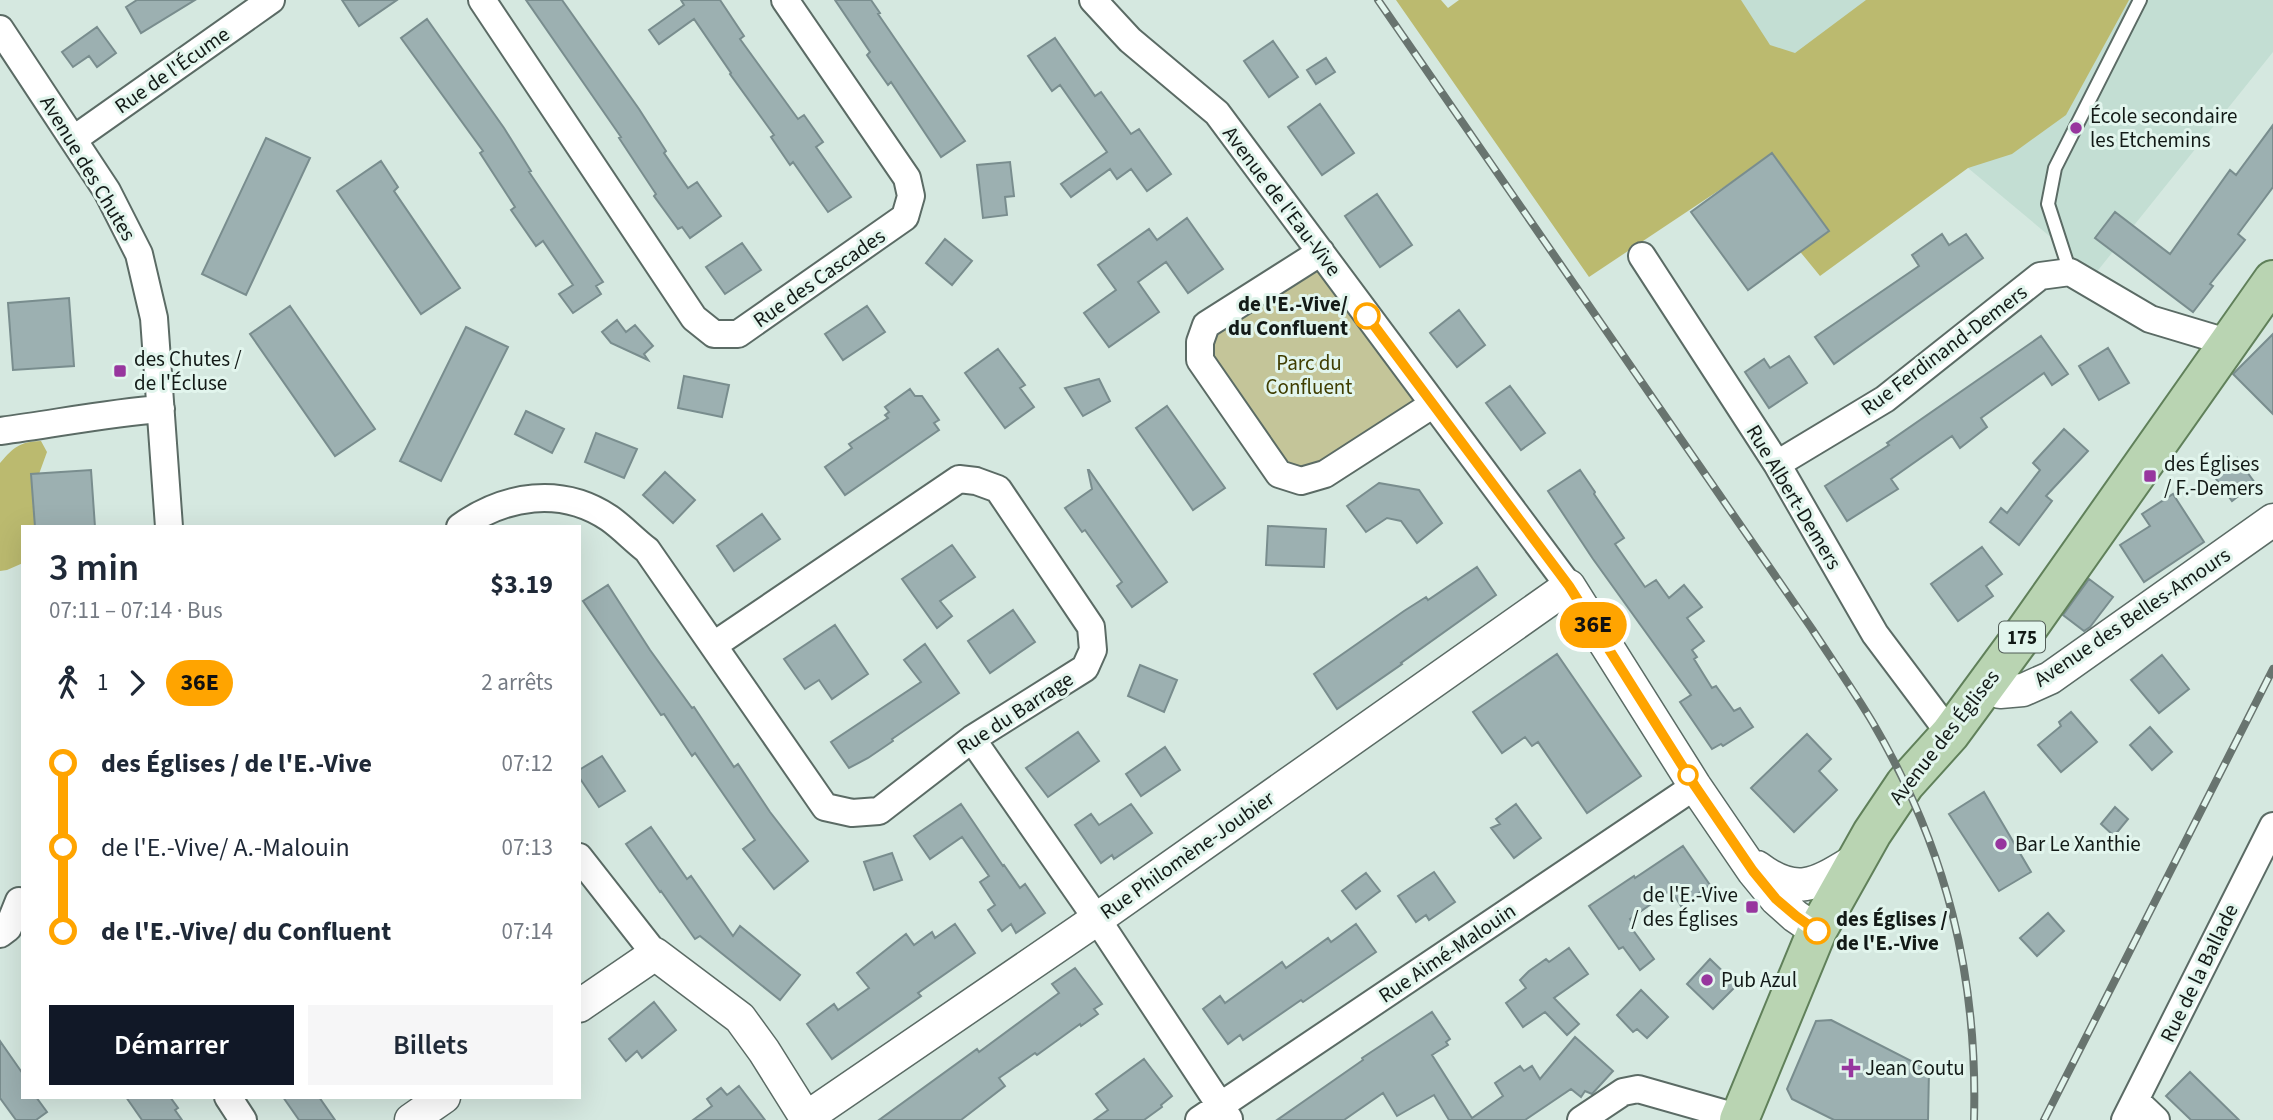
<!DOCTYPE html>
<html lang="fr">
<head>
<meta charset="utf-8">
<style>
  :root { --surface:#fff; --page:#f6f6f7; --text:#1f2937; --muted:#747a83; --accent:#111827 }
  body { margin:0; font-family:"Source Sans 3",sans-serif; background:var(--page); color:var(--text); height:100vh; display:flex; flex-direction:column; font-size:26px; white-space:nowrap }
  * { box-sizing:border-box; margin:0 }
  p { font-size:23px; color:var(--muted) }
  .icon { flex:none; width:38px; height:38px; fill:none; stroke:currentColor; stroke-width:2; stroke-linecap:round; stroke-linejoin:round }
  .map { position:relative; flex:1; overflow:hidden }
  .details { position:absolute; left:21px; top:525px; width:560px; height:574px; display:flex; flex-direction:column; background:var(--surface); border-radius:0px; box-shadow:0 7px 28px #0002 }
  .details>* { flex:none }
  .badge { padding:0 14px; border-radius:23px; font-size:24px; line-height:46px }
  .map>.badge { position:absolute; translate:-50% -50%; box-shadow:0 0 0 4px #fff }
  .legs { display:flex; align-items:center; gap:10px; height:77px; padding:0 28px; font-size:23px }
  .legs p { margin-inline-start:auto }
  .headline { display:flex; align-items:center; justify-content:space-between; height:119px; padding:0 28px }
  h1 { font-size:38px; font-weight:600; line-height:52px }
  .cta { display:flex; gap:14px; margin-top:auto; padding:14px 28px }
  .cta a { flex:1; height:80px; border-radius:0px; background:var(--accent); color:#fff; font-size:28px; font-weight:600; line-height:80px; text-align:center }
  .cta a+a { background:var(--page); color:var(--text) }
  ul { padding:0 28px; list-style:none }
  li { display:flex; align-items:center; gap:24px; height:84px; font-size:26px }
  li i { display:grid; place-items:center; width:10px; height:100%; margin:0 9px; background:currentColor }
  li i::after { content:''; width:18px; height:18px; margin:-9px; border:5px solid; border-radius:50%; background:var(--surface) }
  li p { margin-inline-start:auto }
  li:first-child i { background:linear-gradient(#0000 50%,currentColor 0) }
  li:last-child i { background:linear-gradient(currentColor 50%,#0000 0) }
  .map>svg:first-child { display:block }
  .built { fill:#c3ded3 }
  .green { fill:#c4c599 }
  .forest { fill:#bbba6f }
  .building { fill:#9cb0b1; stroke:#798d8e; stroke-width:2 }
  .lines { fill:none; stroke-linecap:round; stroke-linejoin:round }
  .service-casing { stroke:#5b6b65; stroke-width:16 }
  .minor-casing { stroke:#5b6b65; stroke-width:30 }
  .tertiary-casing { stroke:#5b6b65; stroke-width:35 }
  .primary-casing { stroke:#60805a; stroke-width:42 }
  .service { stroke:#fff; stroke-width:12 }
  .minor { stroke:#fff; stroke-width:26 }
  .tertiary { stroke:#fff; stroke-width:32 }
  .primary { stroke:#b9d4b2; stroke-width:38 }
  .rail-casing { stroke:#68746f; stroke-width:8 }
  .rail { stroke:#e2f5ed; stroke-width:5; stroke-dasharray:16; stroke-linecap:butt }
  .line-1-casing { stroke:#fff; stroke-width:16 }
  .line-1 { stroke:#ffa400; stroke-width:10 }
  .poi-dot { fill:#97369e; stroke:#e2f5ed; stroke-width:2.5 }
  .stop-1-dot { fill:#fff; stroke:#ffa400; stroke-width:3.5 }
  .labels { text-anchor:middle; stroke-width:6; stroke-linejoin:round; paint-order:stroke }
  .shield { fill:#e2f5ed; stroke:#515c57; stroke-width:2 }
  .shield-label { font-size:19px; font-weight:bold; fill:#131a17 }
  .street-label { font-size:21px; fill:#131a17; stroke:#e2f5ed }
  .poi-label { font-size:21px; fill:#131a17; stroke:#e2f5ed; text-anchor:start }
  .stop-label { font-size:21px; font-weight:bold; fill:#131a17; stroke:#e2f5ed; text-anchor:end }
  .park-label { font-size:21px; fill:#3f3d00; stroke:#e2f5ed }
</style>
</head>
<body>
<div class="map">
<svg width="2273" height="1120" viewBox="0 0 2273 1120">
  <rect width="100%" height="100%" fill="#d5e8e0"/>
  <path class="built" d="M1717,0h556v52l-178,222 -127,-106 -192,-80z"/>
  <path class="green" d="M1321,252l111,153 -107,69h-46l-79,-132z"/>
  <path class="forest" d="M1396,0h45l7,8 11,-8h282l29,45 25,8 71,-53h263l-63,115 -54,39 -44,14 -148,108 -81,-99 -150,100z
    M41,441l6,11 -8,22 -8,1 4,52h-12v36l-16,7 -7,1v-108c14,-16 19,-21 41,-22z"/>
  <path class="building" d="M137,0h58l-54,33 -15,-26z
    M342,0h55l-38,26z
    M526,0h36l77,109 27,42 -2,2 24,35 9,-6 24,34 -31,22 -8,-11 -4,2 -24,-33 2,-2 -37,-56 2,-1z
    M681,0h39l24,36 -4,3 58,80 6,-4 19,27 -7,5 35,50 -23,15 -35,-50 -3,3 -19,-28 3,-2 -44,-61 1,-1 -37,-54 -35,25 -10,-14 35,-25z
    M835,0h36l9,13 -2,1 87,127 -24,16 -50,-75 -3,3 -21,-30 3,-3z
    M427,19l77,109 27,43 -2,1 74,110 -7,4 5,8 -28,19 -14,-19 14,-9 -30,-44 -7,5 -25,-36 4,-3 -35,-54 3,-2 -82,-113z
    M97,27l19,26 -19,14 -8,-11 -16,11 -11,-15z
    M1055,38l40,58 6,-4 30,42 8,-5 32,45 -24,17 -16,-22 -14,10 -7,-10 -39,28 -10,-13 46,-32 -47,-67 -8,6 -24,-35z
    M1273,41l25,36 -29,20 -25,-36z
    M1326,58l9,14 -19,12 -9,-14z
    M1320,104l34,49 -32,22 -34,-48z
    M2273,125v62l-35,47 7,6 -35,44 3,2 -20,26 -98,-74 20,-26 55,42 60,-84 6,5z
    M266,138l44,20 -64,137 -44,-21z
    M1772,153l57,78 -81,59 -57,-78z
    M381,161l17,26 -4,4 66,97 -39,26 -84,-123z
    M1010,162l4,34 -9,1 2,18 -24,3 -6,-53z
    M1377,194l35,51 -32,22 -35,-51z
    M1187,218l36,51 -35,24 -22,-31 -28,20 21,30 -50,35 -25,-34 32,-23 -18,-25 51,-36 8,11z
    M1942,234l7,11 17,-11 17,24 -149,106 -19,-27 104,-71 -7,-11z
    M945,239l27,22 -20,24 -26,-22z
    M742,243l19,27 -36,24 -19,-27z
    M69,298l5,68 -61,4 -5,-67z
    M290,306l85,123 -40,27 -85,-122z
    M867,306l18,26 -42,28 -18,-26z
    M1459,310l26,35 -28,22 -27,-34z
    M617,320l9,12 9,-7 18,21 -9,8 4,6 -37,-17 -9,-11z
    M466,327l42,20 -67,134 -41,-20z
    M2273,334v80l-40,-40z
    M2041,336l27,38 -16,11 -8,-12 -63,45 6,9 -27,21 -8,-12 -61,43 7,10 -51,32 -22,-35 64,-41 -2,-2z
    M2108,348l21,35 -30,17 -20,-34z
    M998,349l27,36 -5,3 14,19 -29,21 -40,-55z
    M1789,356l18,27 -38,25 -24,-36 19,-13 6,9z
    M684,376l45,9 -7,32 -44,-9z
    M1099,379l11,22 -27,15 -18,-28z
    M1510,386l35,47 -24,17 -35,-47z
    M910,389l5,7h7l17,24 -5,3 5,7 -94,65 -20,-28 27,-19 -3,-4 39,-26 -3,-3 4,-3 -4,-5z
    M1167,406l58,82 -32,22 -57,-82z
    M526,411l38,18 -12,24 -37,-19z
    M2064,429l24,22 -42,45 6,5 -33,44 -29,-23 11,-14 6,5 33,-43 -7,-7z
    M596,433l41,16 -13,29 -39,-16z
    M2237,458l18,25 -23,18 -18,-25z
    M91,470l4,57h-60l-4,-53z
    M1088,470h1l78,112 -35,25 -15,-21 5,-4 -37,-52 -3,2 -17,-24 27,-19z
    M1580,470l15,22 -1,2 30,44 -9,6 30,43 11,-7 13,18 15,-13 18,22 -15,11 17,23 -12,9 5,7 -3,2 18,29 4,-2 18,25 6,-3 13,19 -30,19 -2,-2 -9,5 -32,-47 11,-7 -98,-136 -45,-68z
    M665,472l30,28 -22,23 -30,-28z
    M1379,483l40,7 23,33 -25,20 -16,-22 -14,-3 -21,14 -19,-26z
    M2173,494l31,48 -60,40 -24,-37 30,-19 -8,-12z
    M762,514l18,25 -46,32 -17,-25z
    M1268,526l58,3 -2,38 -58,-2z
    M952,545l23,32 -35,24 12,15 -15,12 -35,-49z
    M1982,547l20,27 -16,12 7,10 -35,25 -27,-37z
    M1477,567l19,28 -95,68 1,1 -65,45 -23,-35 90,-63 22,-14 2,3z
    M2089,579l24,18 -23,30 -6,4 -21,-16z
    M608,585l42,65 42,58 2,-1 40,60 4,-3 32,48 38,49 -34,28 -31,-40 12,-9 -60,-87 -3,3 -28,-42 -3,1 -78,-114z
    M1013,610l22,32 -45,31 -22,-32z
    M835,625l33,49 -36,25 -13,-19 -14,9 -21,-30z
    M925,644l34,49 -67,46 1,2 -25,17 -19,10 -18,-26 90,-60 -17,-22z
    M1557,654l84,122 -54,37 -49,-71 -6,4 -7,-9 -23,16 -29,-41z
    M2162,655l27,34 -30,24 -28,-33z
    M1140,665l37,15 -13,32 -36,-16z
    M2071,712l26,30 -36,30 -23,-27 23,-19 -2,-4z
    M2150,727l22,25 -20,18 -22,-25z
    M1078,732l21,29 -51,36 -22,-29z
    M1807,734l24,25 -12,12 18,19 -43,42 -43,-44z
    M1165,747l15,23 -39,26 -15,-22z
    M602,756l23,35 -26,16 -20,-30v-7z
    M1984,792l47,80 -32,19 -50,-77z
    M961,804l42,62 1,-1 16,23 5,-4 20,29 -29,20 -5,-9 -9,7 -14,-21 7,-5 -15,-23 9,-6 -27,-39 -32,22 -16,-23z
    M1131,804l21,29 -38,26 -2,-4 -11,8 -26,-38 16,-11 8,11z
    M1516,804l25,34 -27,20 -23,-30 9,-4 -4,-5z
    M2115,807l13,12 -14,17 -13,-12z
    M651,827l36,52 4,-3 42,60 7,-10 60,49 -20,25 -80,-64 -5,3 -34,-48 -1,1 -34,-48z
    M1683,846l27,39 -29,21 -10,-16 -41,29 3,5 -3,2 24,33 -14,11 -17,-23 -4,2 -30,-43 45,-30 1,2z
    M892,853l10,27 -28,10 -10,-28z
    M1434,872l21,30 -26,18 -3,-5 -10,7 -18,-26z
    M1366,873l14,18 -24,18 -14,-18z
    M2048,913l16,18 -27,25 -17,-18z
    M955,924l20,29 -57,40 3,3 -89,63 -25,-35 27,-20 4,6 31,-22 -12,-15 49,-39 8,11 18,-13 3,6z
    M1356,924l20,28 -73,50 -2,-2 -58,40 -3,-5 -12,9 -25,-35 17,-13 5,7 57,-41 4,6 42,-30 3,4z
    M1569,948l19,26 -34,24 25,26 -12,11 -22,-23 -22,15 -17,-24 20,-15 -6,-8 9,-9 17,-12 3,3z
    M1710,959l27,26 -24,24 -26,-25z
    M1075,968l27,36 -8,5 4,5 -17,12 -1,-2 -43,31 -2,-2 -36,25 6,8 -44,34h-82l98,-71 2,3 80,-59 -7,-9z
    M1641,990l27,27 -21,21 -10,-9 -4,3 -16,-17z
    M654,1002l22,28 -34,28 -5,-7 -11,10 -17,-22z
    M1432,1012l18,27 -4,3 2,3 -16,10 40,63 31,-22 -8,-13 25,-17 4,5 8,-5 8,13 35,-42 38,34 -21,23 -7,-3 -4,6 -10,-8 -46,31h-76l-15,-25 -37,21 -14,-23 -39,27h-67l86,-60 -1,-2z
    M1831,1020l98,50 -1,50h-94l-42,-21 -5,-10 29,-68z
    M0,1041l23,33v23h13l11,15 -11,8h-20l-16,-22z
    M1144,1059l28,37 -11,9 1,2 -18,13h-50l14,-10 -12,-16z
    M2190,1072l49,48h-48l-25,-24z
    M739,1086l26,34h-72l19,-14 -5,-7 14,-11 6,7z
    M126,1097h44l8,11 -3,2 7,10h-40z
    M283,1097h36l16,23h-36z"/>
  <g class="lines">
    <defs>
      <path id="service" d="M2070,272l-22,-68 7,-36 85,-168"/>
      <path id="minor" d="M482,0l212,318 20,16h24l167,-117 6,-21 -4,-18 -122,-178
        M1093,0l37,40 87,73 352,473
        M0,29l107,162 32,63 15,64 15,209
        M74,139l197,-139
        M1321,252l-115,73 -6,17v18l79,114 22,7 24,-7 107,-69
        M1642,256l135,208 98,170 75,100
        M0,431c54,-7 107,-18 161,-22
        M1777,464l108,-65 155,-123 30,-4 80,47 80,24
        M460,527c45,-32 101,-41 149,-9 13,9 25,22 38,32l178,257 27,6 27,-2 93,-72 113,-71 8,-18 -2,-23 -93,-138 -22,-8 -17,-2 -245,166
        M972,739l125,180 132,200
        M579,857l76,97
        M0,934l8,-6 11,-27
        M228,1097l15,23
        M2136,1101l20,19
        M1199,1120l496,-334
        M1581,1120l42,-28 15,-3 102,29
        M2125,1120l148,-294"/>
      <path id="tertiary" d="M1986,684l14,8 23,-2 27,-12 223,-158
        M1757,867c42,32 62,15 102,-9
        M579,1006l76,-52 85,64 24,33 42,67 291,-199 472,-333 126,200 58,85 23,28 19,17 22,15
        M411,1120l33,-23"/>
      <path id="primary" d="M1739,1120l78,-189 55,-98 33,-49 45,-50 75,-102 248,-352"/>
    </defs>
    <use href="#service" class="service-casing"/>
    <use href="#minor" class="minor-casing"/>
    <use href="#tertiary" class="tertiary-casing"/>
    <use href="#primary" class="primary-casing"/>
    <use href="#service" class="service"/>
    <use href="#minor" class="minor"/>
    <use href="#tertiary" class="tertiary"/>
    <use href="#primary" class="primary"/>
    <defs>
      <path id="rail" d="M1378,0l434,629c20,31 42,62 61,94 73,125 105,252 101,397
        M2044,1120l229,-451"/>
    </defs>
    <use href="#rail" class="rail-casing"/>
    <use href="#rail" class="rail"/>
  </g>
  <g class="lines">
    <defs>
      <path id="line-1" d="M1367,316l202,270 126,200 58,85 23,28 20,17 21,15"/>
    </defs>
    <use href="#line-1" class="line-1-casing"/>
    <use href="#line-1" class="line-1"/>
  </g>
  <g class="poi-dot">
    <circle cx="2076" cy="128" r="7"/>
    <rect x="113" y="364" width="14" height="14" rx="3.5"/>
    <rect x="2143" y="469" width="14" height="14" rx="3.5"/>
    <circle cx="2001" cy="844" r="7"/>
    <rect x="1745" y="900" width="14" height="14" rx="3.5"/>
    <circle cx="1707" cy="980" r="7"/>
    <path d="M1847.5 1057.5h7v7h7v7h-7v7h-7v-7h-7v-7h7z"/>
  </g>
  <g class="stop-1-dot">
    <circle cx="1367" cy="316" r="12"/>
    <circle cx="1688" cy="775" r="9"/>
    <circle cx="1817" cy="931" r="12"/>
  </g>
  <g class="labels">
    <rect class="shield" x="1999" y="621.5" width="46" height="31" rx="5"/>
    <g class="shield-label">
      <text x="2022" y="644">175</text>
    </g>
    <g class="street-label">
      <text transform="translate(172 70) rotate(-35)" y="7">Rue de l'Écume</text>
      <text transform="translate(88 168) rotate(59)" y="7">Avenue des Chutes</text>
      <text transform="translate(1282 201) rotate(53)" y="7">Avenue de l'Eau-Vive</text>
      <text transform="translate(819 278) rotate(-35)" y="7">Rue des Cascades</text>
      <text transform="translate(1944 350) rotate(-37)" y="7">Rue Ferdinand-Demers</text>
      <text transform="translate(1794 497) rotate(59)" y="7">Rue Albert-Demers</text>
      <text transform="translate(2132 617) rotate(-34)" y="7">Avenue des Belles-Amours</text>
      <text transform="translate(1015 713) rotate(-33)" y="7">Rue du Barrage</text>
      <text transform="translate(1944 737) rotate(-52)" y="7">Avenue des Églises</text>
      <text transform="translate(1187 855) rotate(-35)" y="7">Rue Philomène-Joubier</text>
      <text transform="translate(1447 953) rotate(-34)" y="7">Rue Aimé-Malouin</text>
      <text transform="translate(2199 973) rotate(-64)" y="7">Rue de la Ballade</text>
    </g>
    <g class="poi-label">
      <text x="2090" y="123">École secondaire<tspan x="2090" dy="24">les Etchemins</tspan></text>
      <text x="134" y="366">des Chutes /<tspan x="134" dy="24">de l'Écluse</tspan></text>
      <text x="2164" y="471">des Églises<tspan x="2164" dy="24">/ F.-Demers</tspan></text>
      <text x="2015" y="851">Bar Le Xanthie</text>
      <text x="1738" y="902" text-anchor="end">de l'E.-Vive<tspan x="1738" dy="24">/ des Églises</tspan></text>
      <text x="1721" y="987">Pub Azul</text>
      <text x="1865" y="1075">Jean Coutu</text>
    </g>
    <g class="stop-label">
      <text x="1348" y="311">de l'E.-Vive/<tspan x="1348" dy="24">du Confluent</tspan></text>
      <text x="1836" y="926" text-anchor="start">des Églises /<tspan x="1836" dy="24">de l'E.-Vive</tspan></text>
    </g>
    <g class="park-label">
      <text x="1309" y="370">Parc du<tspan x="1309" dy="24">Confluent</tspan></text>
    </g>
  </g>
</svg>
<b class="badge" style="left:1593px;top:625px;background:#ffa400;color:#111">36E</b>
<section class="details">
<div class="headline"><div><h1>3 min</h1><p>07:11 – 07:14 · Bus</p></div><b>$3.19</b></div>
<div class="legs"><svg class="icon" aria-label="walk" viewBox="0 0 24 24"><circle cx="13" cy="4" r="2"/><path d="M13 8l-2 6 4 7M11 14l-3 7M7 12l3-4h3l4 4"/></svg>1<svg class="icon" aria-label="forward" viewBox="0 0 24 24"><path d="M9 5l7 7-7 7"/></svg><b class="badge" style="background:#ffa400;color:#111">36E</b><p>2 arrêts</p></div>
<ul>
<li><i style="color:#ffa400"></i><b>des Églises / de l'E.-Vive</b><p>07:12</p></li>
<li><i style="color:#ffa400"></i><span>de l'E.-Vive/ A.-Malouin</span><p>07:13</p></li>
<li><i style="color:#ffa400"></i><b>de l'E.-Vive/ du Confluent</b><p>07:14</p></li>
</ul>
<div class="cta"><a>Démarrer</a><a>Billets</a></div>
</section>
</div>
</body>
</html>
